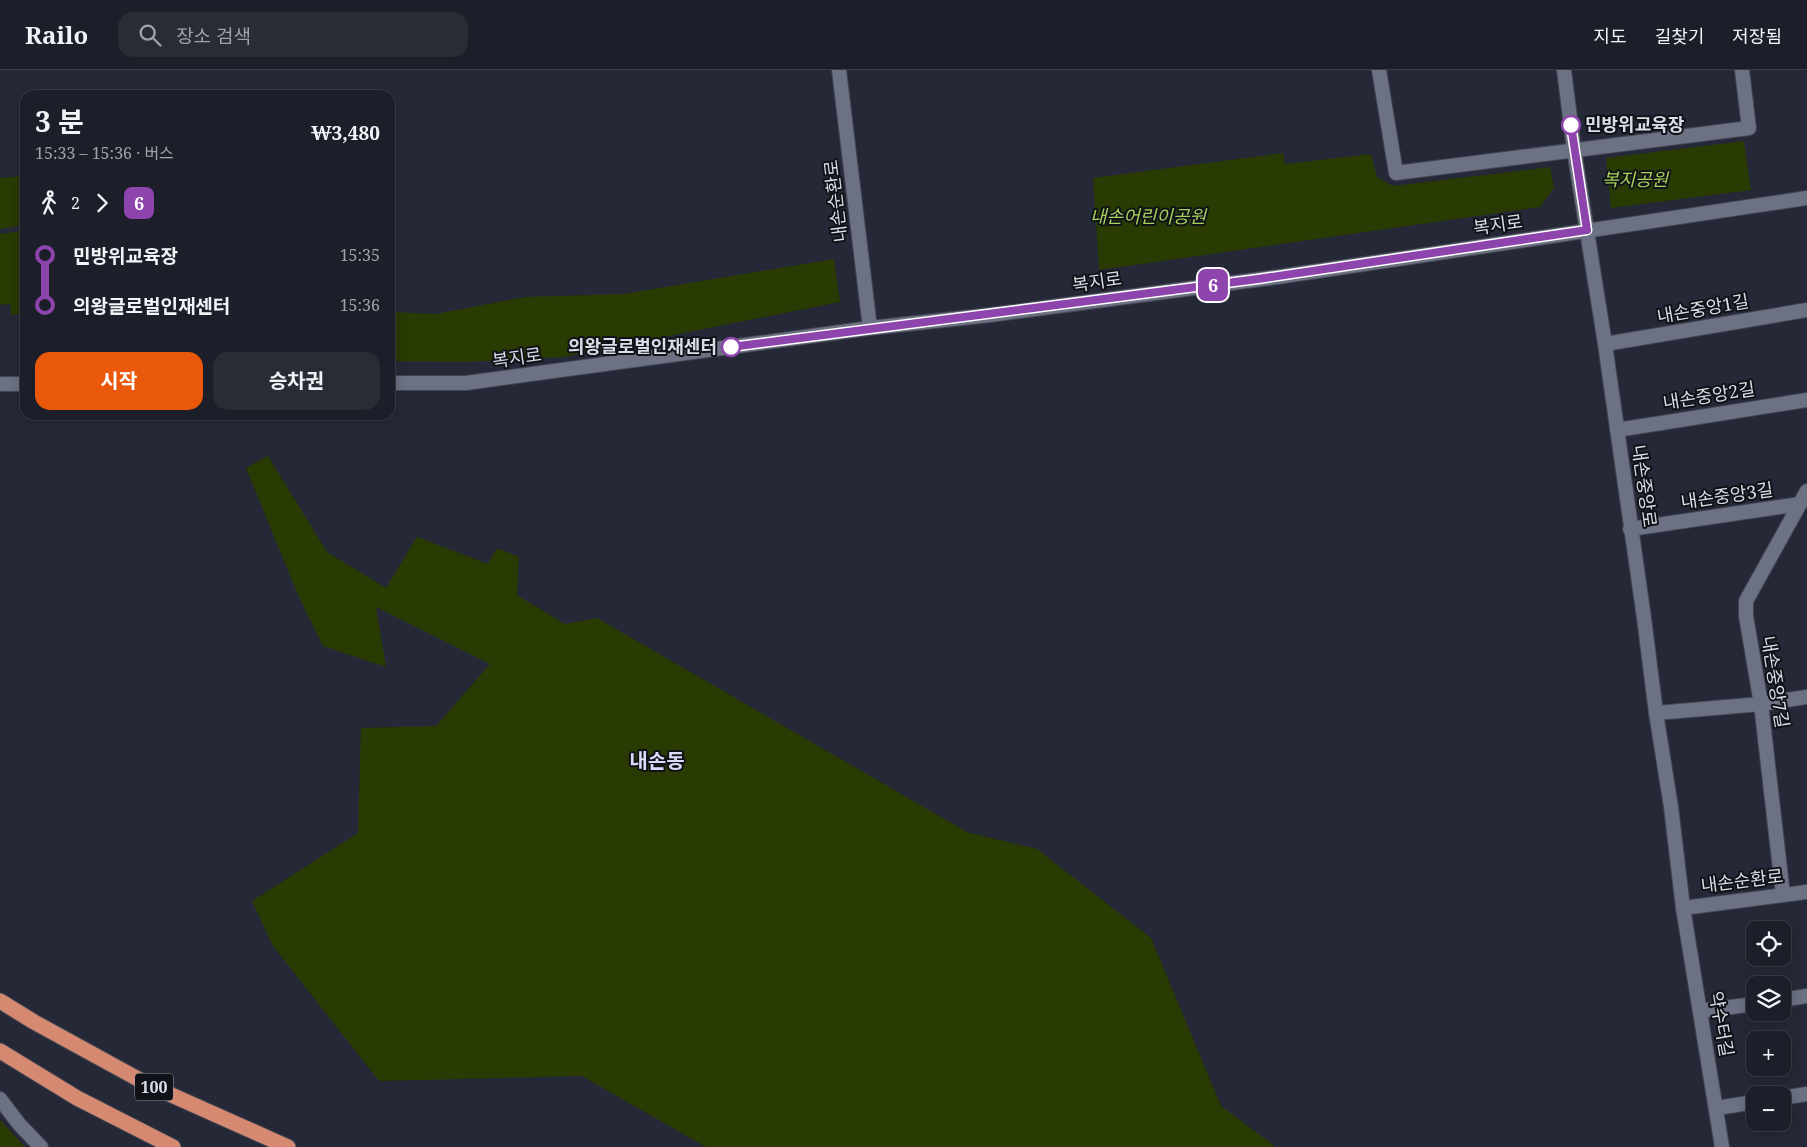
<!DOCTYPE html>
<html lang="ko">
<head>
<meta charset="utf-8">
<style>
  :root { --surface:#1c1f29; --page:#292c35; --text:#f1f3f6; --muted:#a0a2a8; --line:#3a3d46; --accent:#ea580c }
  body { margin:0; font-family:"Noto Serif","Noto Sans KR",serif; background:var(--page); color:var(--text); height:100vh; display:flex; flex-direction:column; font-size:19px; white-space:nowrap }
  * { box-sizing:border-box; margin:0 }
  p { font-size:16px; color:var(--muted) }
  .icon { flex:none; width:28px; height:28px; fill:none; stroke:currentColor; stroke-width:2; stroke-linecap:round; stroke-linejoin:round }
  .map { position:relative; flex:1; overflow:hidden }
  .side { position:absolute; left:20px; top:20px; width:375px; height:330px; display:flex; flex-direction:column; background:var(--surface); border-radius:15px; box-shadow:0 2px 12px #0003,0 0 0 1px var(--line) }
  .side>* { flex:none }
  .badge { padding:0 10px; border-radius:8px; font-size:18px; line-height:32px }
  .tools { position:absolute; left:1746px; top:851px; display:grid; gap:10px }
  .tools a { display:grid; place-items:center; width:45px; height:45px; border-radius:10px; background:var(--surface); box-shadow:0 2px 12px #0003,0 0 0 1px var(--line); font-size:25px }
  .map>.badge { position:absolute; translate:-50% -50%; box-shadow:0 0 0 2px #fff }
  .legs { display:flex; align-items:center; gap:8px; height:55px; padding:0 15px; font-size:16px }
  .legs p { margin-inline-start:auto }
  .head { display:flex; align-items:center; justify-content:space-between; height:85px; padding:0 15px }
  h1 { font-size:28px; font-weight:700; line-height:38px }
  .cta { display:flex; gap:10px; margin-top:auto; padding:10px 15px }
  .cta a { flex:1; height:58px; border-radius:15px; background:var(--accent); color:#fff; font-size:20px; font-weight:700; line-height:58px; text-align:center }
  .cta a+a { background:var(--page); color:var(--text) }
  ul { padding:0 15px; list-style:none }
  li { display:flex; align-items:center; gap:18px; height:50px; font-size:19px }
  li i { display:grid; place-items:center; width:8px; height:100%; margin:0 6px; background:currentColor }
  li i::after { content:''; width:12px; height:12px; margin:-6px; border:4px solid; border-radius:50%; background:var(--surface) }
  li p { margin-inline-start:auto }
  li:first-child i { background:linear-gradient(#0000 50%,currentColor 0) }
  li:last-child i { background:linear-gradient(currentColor 50%,#0000 0) }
  header { display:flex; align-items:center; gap:30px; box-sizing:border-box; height:70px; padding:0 25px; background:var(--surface); border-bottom:1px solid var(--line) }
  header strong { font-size:24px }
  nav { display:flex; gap:28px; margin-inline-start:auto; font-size:18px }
  .search { width:350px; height:45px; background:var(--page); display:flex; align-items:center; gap:12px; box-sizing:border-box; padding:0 18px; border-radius:15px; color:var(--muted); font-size:19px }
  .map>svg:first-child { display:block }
  .green { fill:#293a02 }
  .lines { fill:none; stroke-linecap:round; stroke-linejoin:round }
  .minor-casing { stroke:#434652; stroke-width:16 }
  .tertiary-casing { stroke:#434652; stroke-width:16 }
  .motorway-casing { stroke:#434652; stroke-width:17 }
  .minor { stroke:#6c7183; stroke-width:14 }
  .tertiary { stroke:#6c7183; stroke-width:14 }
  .motorway { stroke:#d58970; stroke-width:15 }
  .line-1-casing { stroke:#fff; stroke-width:11 }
  .line-1 { stroke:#8e44ad; stroke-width:8 }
  .stop-1-dot { fill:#fff; stroke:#8e44ad; stroke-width:2.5 }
  .labels { text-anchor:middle; stroke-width:4; stroke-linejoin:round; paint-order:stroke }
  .shield { fill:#101218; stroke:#9da0a9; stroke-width:1 }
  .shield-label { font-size:16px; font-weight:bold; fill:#dadde7 }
  .stop-label { font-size:18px; font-weight:bold; fill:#dadde7; stroke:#101218; text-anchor:start }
  .park-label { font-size:18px; font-style:italic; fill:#a7d15b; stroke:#101218 }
  .street-label { font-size:18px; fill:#dadde7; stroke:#101218 }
  .quarter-label { font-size:20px; font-weight:bold; fill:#dbdaf8; stroke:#101218 }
</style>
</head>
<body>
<header>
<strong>Railo</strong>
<div class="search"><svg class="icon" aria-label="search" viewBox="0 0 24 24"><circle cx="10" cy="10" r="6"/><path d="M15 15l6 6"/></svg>장소 검색</div>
<nav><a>지도</a><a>길찾기</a><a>저장됨</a></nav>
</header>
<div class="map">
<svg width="1807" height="1077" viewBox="0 0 1807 1077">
  <rect width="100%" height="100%" fill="#252937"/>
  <path class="green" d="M1744,71l7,49 -140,18 -5,-50z
    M1283,83l2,11 86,-10 6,23 16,9 157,-19 4,21 -14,19 -441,63 -6,-92z
    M25,106v49l-25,4v-51z
    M25,161v82l-14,2 -1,-11 -10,1v-71z
    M834,189l6,43 -277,55 -100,5 -73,-1v-49l46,2 89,-17 98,-3z
    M268,386l59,96 59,36 31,-51 71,27 9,-16 22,9 -2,38 48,29 32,-6 370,214 70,17 114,89 70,168 55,41h-570l-124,-71 -203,5 -106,-135 -21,-45 106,-68 3,-105 75,-2 54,-62 -114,-57 10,60 -63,-21 -25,-51 -52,-127z
    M0,1050l25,27h-25z"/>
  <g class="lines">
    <defs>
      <path id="minor" d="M1379,0l17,103 353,-45 -7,-58
        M1605,274l202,-34
        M1617,360l190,-30
        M1630,459l170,-25
        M1656,643l105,-9 46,-7
        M1783,825l-22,-191 -15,-88v-15l61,-110
        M1683,838l39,239
        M1782,930l25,-4
        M1700,941l55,-7
        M1782,1028l25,-4
        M1717,1038l38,-6"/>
      <path id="tertiary" d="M839,0l31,258
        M1564,0l10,80 31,194 39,274 12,95 15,94 12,101 124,-16
        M390,313h76l404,-55 120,-13 287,-38 530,-79
        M0,314h25
        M0,1029l19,25 22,23"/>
      <path id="motorway" d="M0,931l34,21 115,63 139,62
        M0,981l77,47 96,49"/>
    </defs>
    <use href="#minor" class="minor-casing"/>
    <use href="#tertiary" class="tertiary-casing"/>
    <use href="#motorway" class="motorway-casing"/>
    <use href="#minor" class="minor"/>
    <use href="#tertiary" class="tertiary"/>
    <use href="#motorway" class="motorway"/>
  </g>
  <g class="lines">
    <defs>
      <path id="line-1" d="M731,277l527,-68 329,-49 -16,-105"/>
    </defs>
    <use href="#line-1" class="line-1-casing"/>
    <use href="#line-1" class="line-1"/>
  </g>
  <g class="stop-1-dot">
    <circle cx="1571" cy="55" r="9"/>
    <circle cx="731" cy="277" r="9"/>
  </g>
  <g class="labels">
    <rect class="shield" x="135" y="1003.5" width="38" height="27" rx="4"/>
    <g class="shield-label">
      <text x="154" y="1023">100</text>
    </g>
    <g class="stop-label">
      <text x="1585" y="61">민방위교육장</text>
      <text x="717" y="283" text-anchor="end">의왕글로벌인재센터</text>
    </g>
    <g class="park-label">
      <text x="1635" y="116">복지공원</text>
      <text x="1148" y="153">내손어린이공원</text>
    </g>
    <g class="street-label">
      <text transform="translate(836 131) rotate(-97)" y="6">내손순환로</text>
      <text transform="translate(1498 155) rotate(-8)" y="6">복지로</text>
      <text transform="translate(1097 212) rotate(-8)" y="6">복지로</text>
      <text transform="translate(1703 239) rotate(-10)" y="6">내손중앙1길</text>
      <text transform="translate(517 288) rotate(-8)" y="6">복지로</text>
      <text transform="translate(1709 326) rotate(-9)" y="6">내손중앙2길</text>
      <text transform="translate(1644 416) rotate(82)" y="6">내손중앙로</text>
      <text transform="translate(1727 426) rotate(-8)" y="6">내손중앙3길</text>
      <text transform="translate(1775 612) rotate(81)" y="6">내손중앙7길</text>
      <text transform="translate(1742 811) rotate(-7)" y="6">내손순환로</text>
      <text transform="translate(1721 954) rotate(80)" y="6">약수터길</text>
    </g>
    <g class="quarter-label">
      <text x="657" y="698">내손동</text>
    </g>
  </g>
</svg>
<div class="tools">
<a><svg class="icon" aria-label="locate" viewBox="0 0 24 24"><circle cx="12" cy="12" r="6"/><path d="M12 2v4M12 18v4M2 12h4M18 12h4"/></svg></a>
<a><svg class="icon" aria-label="layers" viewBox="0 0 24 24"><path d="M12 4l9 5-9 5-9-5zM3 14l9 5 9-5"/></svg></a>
<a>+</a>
<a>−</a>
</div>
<b class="badge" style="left:1213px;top:215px;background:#8e44ad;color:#fff">6</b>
<section class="side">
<div class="head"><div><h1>3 분</h1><p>15:33 – 15:36 · 버스</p></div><b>₩3,480</b></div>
<div class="legs"><svg class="icon" aria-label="walk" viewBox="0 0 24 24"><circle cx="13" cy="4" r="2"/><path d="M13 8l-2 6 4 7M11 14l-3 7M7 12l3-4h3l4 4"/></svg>2<svg class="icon" aria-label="forward" viewBox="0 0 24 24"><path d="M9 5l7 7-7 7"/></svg><b class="badge" style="background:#8e44ad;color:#fff">6</b></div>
<ul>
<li><i style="color:#8e44ad"></i><b>민방위교육장</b><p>15:35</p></li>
<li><i style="color:#8e44ad"></i><b>의왕글로벌인재센터</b><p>15:36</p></li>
</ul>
<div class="cta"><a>시작</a><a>승차권</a></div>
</section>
</div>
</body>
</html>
